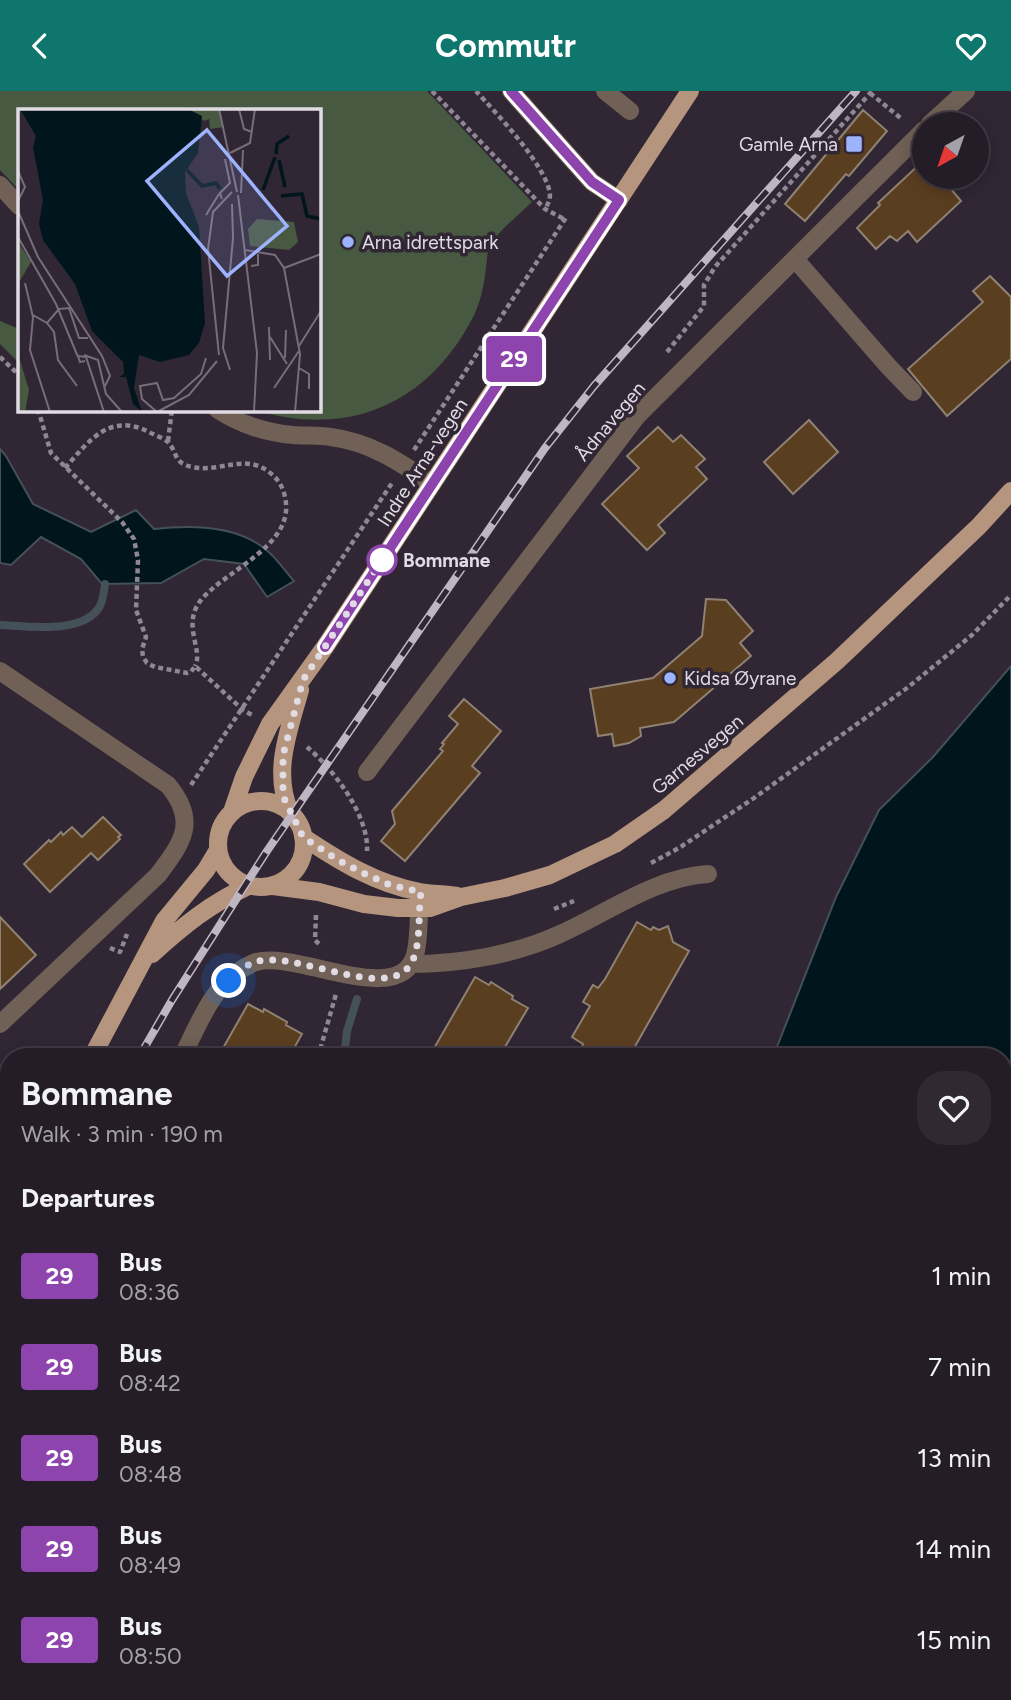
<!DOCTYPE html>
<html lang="en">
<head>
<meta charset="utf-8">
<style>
  :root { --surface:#241c27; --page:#302933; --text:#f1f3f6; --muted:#a3a1a7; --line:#413a44; --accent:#0f766e }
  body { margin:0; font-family:Figtree,sans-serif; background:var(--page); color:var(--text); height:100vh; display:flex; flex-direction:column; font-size:26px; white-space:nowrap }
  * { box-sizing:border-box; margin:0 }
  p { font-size:23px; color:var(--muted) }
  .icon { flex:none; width:38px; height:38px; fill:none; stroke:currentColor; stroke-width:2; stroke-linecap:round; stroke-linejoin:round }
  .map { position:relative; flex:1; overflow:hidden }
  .sheet { position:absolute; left:0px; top:957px; width:1012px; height:653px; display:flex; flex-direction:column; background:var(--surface); border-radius:28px 28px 0 0; box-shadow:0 4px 18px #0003,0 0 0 2px var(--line) }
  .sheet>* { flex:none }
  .badge { padding:0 14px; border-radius:5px; font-size:24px; line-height:46px }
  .needle { width:46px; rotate:220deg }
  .fabs { position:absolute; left:912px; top:21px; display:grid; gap:14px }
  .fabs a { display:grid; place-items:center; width:77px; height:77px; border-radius:50%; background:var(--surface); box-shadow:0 4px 18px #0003,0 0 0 2px var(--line); font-size:35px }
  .you { position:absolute; width:35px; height:35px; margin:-18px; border:5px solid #fff; border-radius:50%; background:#1a73e8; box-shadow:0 0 0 10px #1a73e833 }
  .map>.badge { position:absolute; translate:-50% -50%; box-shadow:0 0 0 4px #fff }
  h2 { padding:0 21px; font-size:26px; line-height:63px }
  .round { display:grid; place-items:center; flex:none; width:74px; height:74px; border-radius:28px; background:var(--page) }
  .summary { display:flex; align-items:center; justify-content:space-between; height:119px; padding:0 21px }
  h1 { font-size:33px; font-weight:700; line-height:52px }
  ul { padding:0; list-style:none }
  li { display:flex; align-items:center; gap:21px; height:91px; padding:0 21px }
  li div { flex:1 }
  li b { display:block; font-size:26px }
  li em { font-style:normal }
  li .badge { min-width:77px; font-weight:700; text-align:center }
  header { display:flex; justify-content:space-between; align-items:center; height:91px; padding:0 21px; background:var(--accent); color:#fff; font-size:32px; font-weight:700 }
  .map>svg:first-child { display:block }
  .green { fill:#475941 }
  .water { fill:#00161c; stroke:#445158; stroke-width:2 }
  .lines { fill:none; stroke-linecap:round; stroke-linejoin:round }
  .stream { stroke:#445158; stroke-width:8 }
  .building { fill:#5a3e20; stroke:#908273; stroke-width:2 }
  .path { stroke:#8f8793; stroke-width:4.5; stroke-dasharray:5 3.5; stroke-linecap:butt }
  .minor { stroke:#706055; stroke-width:18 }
  .major { stroke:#b5957e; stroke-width:18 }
  .rail-casing { stroke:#beb7c1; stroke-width:8 }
  .rail { stroke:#302634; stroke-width:5; stroke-dasharray:16; stroke-linecap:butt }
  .line-casing { stroke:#fff; stroke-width:16 }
  .line { stroke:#8e44ad; stroke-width:10 }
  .walk { stroke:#e1dbe4; stroke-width:7; stroke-dasharray:0 12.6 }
  .poi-dot { fill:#9eb3fd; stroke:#302634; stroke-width:2.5 }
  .stop-dot { fill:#fff; stroke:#8e44ad; stroke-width:3.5 }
  .labels { text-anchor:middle; stroke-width:7; stroke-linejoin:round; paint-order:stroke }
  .poi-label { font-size:19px; fill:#e1dbe4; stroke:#302634; text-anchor:start }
  .street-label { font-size:19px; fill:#e1dbe4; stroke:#302634 }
  .stop-label { font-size:19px; font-weight:bold; fill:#e1dbe4; stroke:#302634; text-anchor:start }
  .inset-river { fill:none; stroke:#00161c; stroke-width:3.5 }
  .inset-road { fill:none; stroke:#776e7a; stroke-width:2 }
  .view { fill:#9eb3fd; fill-opacity:0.15; stroke:#9eb3fd; stroke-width:3.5 }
  .inset-edge { fill:none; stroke:#e1dbe4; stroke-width:3.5 }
</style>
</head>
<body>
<header><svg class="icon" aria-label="back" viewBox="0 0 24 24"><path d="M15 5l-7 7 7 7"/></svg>Commutr<svg class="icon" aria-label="heart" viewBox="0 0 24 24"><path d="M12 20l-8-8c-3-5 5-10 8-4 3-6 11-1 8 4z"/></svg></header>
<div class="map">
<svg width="1011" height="1609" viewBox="0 0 1011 1609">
  <rect width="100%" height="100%" fill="#302634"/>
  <path class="green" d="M0,0h427l105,111c-13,13 -32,27 -41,42 -5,7 -4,22 -6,31 -2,16 -6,32 -14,46 -45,84 -124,117 -216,89l63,-1v-299h-299v80l-19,-20z
    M0,230l19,8v34l-19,-19z"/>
  <path class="water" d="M0,358l6,7 27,48 58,28 45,-22 18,19c35,-4 82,-4 111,20 11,8 20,22 29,32l-27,16 -23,-33 -40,-5 -43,24 -59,1 -21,-25 -40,-22 -30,28 -11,-2z
    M1011,575v1034h-875l9,-8h858v-635h-230l63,-160 43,-87 54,-53z"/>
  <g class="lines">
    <path class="stream" d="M0,534c27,1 84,10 100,-19 3,-6 4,-15 5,-22
      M344,966l3,-26 10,-32"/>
  </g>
  <path class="building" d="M863,19l24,21 -38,45 -3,-2 -41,47 -20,-17z
    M924,69v17h17l20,24 -44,41 -9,-11 -11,10 -7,-5 -14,13 -19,-21 23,-23 -2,-2z
    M990,185l21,21v62l-64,57 -39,-47 75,-67 -10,-11z
    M809,329l29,32 -45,42 -29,-32z
    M658,336l15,15 8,-7 24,24 -9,8 11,12 -49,46 7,8 -18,17 -45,-46 37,-36 -12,-12z
    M706,508l20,1 27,31 -13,12 11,13 -77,66 -34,6 1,8 -12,7 -15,3 -2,-12 -14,2 -8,-47 63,-11 49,-42z
    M464,608l37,32 -29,35 8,7 -75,88 -24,-20 14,-17 -3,-13 51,-60 -3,-2 4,-5 -2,-1 16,-19 -9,-8z
    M103,726l18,18 -3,2 2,2 -22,21 -7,-7 -41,39 -26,-28 25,-24 2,2 10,-10 2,3 9,-8 10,10z
    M0,826l36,38 -36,34z
    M637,831l14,8 2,-3 6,3 9,-4 5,16 16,9 -60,106h-30l-17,-10 1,-3 -11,-7 18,-31 -7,-4 10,-17 5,3 7,-9z
    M475,886l14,8 2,-3 22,14 -1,3 16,9 -29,49h-70z
    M248,913l15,8 1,-3 23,13 -1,3 16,9 -13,23h-71z"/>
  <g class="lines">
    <path class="path" d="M432,0l113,118 19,10
      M476,0c20,22 70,74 74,103 0,6 -2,10 -5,15
      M870,2l33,27
      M667,261l37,-46v-21l11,-18 157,-176
      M0,266l19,18
      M38,318l13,44 71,69 12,17 4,21 -2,50 10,27 -4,12 1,8 4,6 8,4 32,6 4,-1 4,-6 48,44 9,5
      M168,350l4,-32
      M414,359l153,-234
      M65,377c24,-27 44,-56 84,-36 5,3 15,6 19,10 10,11 5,21 24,25 28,6 53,-14 77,5 11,8 16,19 17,32 4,43 -61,67 -85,96 -20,25 3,50 -6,66
      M307,656c26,22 62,68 60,104
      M191,694l201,-302
      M651,772l28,-15 75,-50 153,-110 65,-53 39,-40
      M554,818l20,-8
      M316,824l-1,25 6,6
      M110,857l10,4 7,-18
      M318,966l18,-63
      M0,1443l9,4"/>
    <path class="minor" d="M511,0l81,91 27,18
      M605,0l25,20
      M930,33l36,-33
      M0,94l19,21
      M795,168l93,107 25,26
      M217,318c22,15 50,24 76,26 13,1 25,0 38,2 39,5 69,25 101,47
      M0,580l168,114c30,36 15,57 -10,90l-158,149
      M367,681l270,-356 287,-286
      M411,873c49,0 102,-9 147,-29 48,-21 97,-58 150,-61
      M182,966c15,-29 30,-71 60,-88 4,-2 10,-6 14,-7 41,-12 143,47 159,-7 5,-19 3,-40 5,-59
      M0,1284l9,-15"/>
    <path class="major" d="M218 753a43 43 0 1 1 86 0a43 43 0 1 1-86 0Z
      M232,721l12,-35 26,-53 55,-77 365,-556
      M290,721c-18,-40 -1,-82 10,-122
      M303,746c36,24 73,47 117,55 12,2 25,2 37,4
      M273,795l46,6 45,12 34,4h32l31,-11 44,-9 45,-13 65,-31 49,-34 173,-149 142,-135 32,-35
      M152,863c32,-29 58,-50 98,-69
      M92,966l72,-136 42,-51 12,-20
      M0,1138l9,-16"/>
    <defs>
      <path id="rail" d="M139,966l33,-57 95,-149 278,-403 49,-62 262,-295
        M0,1213l9,-16"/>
    </defs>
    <use href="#rail" class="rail-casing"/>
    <use href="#rail" class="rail"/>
  </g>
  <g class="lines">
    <defs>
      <path id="line" d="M325,556l294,-447 -27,-18 -81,-91"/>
    </defs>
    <use href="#line" class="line-casing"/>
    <use href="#line" class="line"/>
    <path class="walk" d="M229,890c7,-8 15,-15 26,-19 41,-14 141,47 159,-5 7,-20 4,-44 7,-65l-31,-7 -29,-13 -23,-12 -35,-23 -20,-41v-41l20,-75 83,-126 -4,6"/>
  </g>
  <g class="poi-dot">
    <rect x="845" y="44" width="18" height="18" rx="3.5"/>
    <circle cx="348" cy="151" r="7"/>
    <circle cx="670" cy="587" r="7"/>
  </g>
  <circle class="stop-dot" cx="382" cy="469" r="14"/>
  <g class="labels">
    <g class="poi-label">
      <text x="838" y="60" text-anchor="end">Gamle Arna</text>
      <text x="362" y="158">Arna idrettspark</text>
      <text x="684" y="594">Kidsa Øyrane</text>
    </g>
    <g class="street-label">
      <text transform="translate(610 330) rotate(-50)" y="7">Ådnavegen</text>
      <text transform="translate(422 371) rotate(-57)" y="7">Indre Arna-vegen</text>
      <text transform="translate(697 663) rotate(-40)" y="7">Garnesvegen</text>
    </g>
    <g class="stop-label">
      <text x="403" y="476">Bommane</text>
    </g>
  </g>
  <g transform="translate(18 18)">
    <rect width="303" height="303" fill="#302634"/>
    <path d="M170,0h32l4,18 -14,2 -1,-10 -5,2zM239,110l37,3 4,20 -9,8 -39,-4 -2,-17zM0,133l13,20 -13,22zM0,245l11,36 -4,22h-7z" fill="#475941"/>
    <path d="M2,0h168l14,7 -4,37 -13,19 1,21 13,34 6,96 -6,20 -10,12 -29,7 -21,-7 -5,33 8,24 -9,-8 -7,-27h-7l5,-3 -1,-12 -31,-31 -17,-47 -32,-44 -4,-16 4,-24 -10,-53 3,-11z" fill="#00161c"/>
    <path class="inset-river" d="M258,45l1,-10 12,-8M261,51l6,27M169,61l15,16 14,-3 4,6M245,81l12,-33M263,87l21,-2 5,22 14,3"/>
    <path class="inset-road" d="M201,0l18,83M221,0l5,20 8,3M0,18v35M212,44l20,-10 5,-34M0,62l7,16 -7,14M223,84l2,-43M220,86l19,158 -3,59M204,90l-2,-6 10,-10 -5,-24M0,102l20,46 64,99 8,20 -6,12M188,106l13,-21M0,128l38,67 22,53M227,141l30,5 9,13 16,86 -5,58M233,157l7,-1v-14M266,159l37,-14M7,174l8,34 -3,33 20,62M15,206l14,8 12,-14 10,-1 10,30h9M29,214l7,9 4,28 19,26M251,218l1,33M252,228l17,27M281,237l22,-35M66,246l14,5 8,34 16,18M201,246l-11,-106 5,-37 19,-20M267,249l1,-28M67,252l-5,1 -2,-6 8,1 18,55M281,259l10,6v15M212,261l-7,-22 10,-110 -1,-34M256,279l25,-37M139,303l-15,-13 -2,-13 17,-3 6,17 11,-2 27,-24 5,-16M139,303l32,-17 28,-34"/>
    <path class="view" d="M189,21l80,96 -60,50 -80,-95z"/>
    <rect width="303" height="303" class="inset-edge"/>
  </g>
</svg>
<div class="fabs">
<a><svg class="needle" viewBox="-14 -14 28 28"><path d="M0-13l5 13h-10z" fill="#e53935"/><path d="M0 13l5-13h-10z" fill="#a3a1a7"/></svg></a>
</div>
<div class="you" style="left:229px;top:890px"></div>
<b class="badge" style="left:514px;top:268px;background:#8e44ad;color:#fff">29</b>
<section class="sheet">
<div class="summary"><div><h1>Bommane</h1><p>Walk · 3 min · 190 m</p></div><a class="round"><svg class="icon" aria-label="heart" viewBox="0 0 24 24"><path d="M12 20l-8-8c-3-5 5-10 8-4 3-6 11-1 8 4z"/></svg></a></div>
<h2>Departures</h2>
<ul>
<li><span class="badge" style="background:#8e44ad;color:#fff">29</span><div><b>Bus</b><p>08:36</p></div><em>1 min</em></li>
<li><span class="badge" style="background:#8e44ad;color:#fff">29</span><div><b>Bus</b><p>08:42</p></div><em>7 min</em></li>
<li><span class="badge" style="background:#8e44ad;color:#fff">29</span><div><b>Bus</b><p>08:48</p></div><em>13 min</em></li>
<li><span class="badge" style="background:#8e44ad;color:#fff">29</span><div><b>Bus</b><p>08:49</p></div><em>14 min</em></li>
<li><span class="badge" style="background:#8e44ad;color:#fff">29</span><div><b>Bus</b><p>08:50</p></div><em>15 min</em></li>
</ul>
</section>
</div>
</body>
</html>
